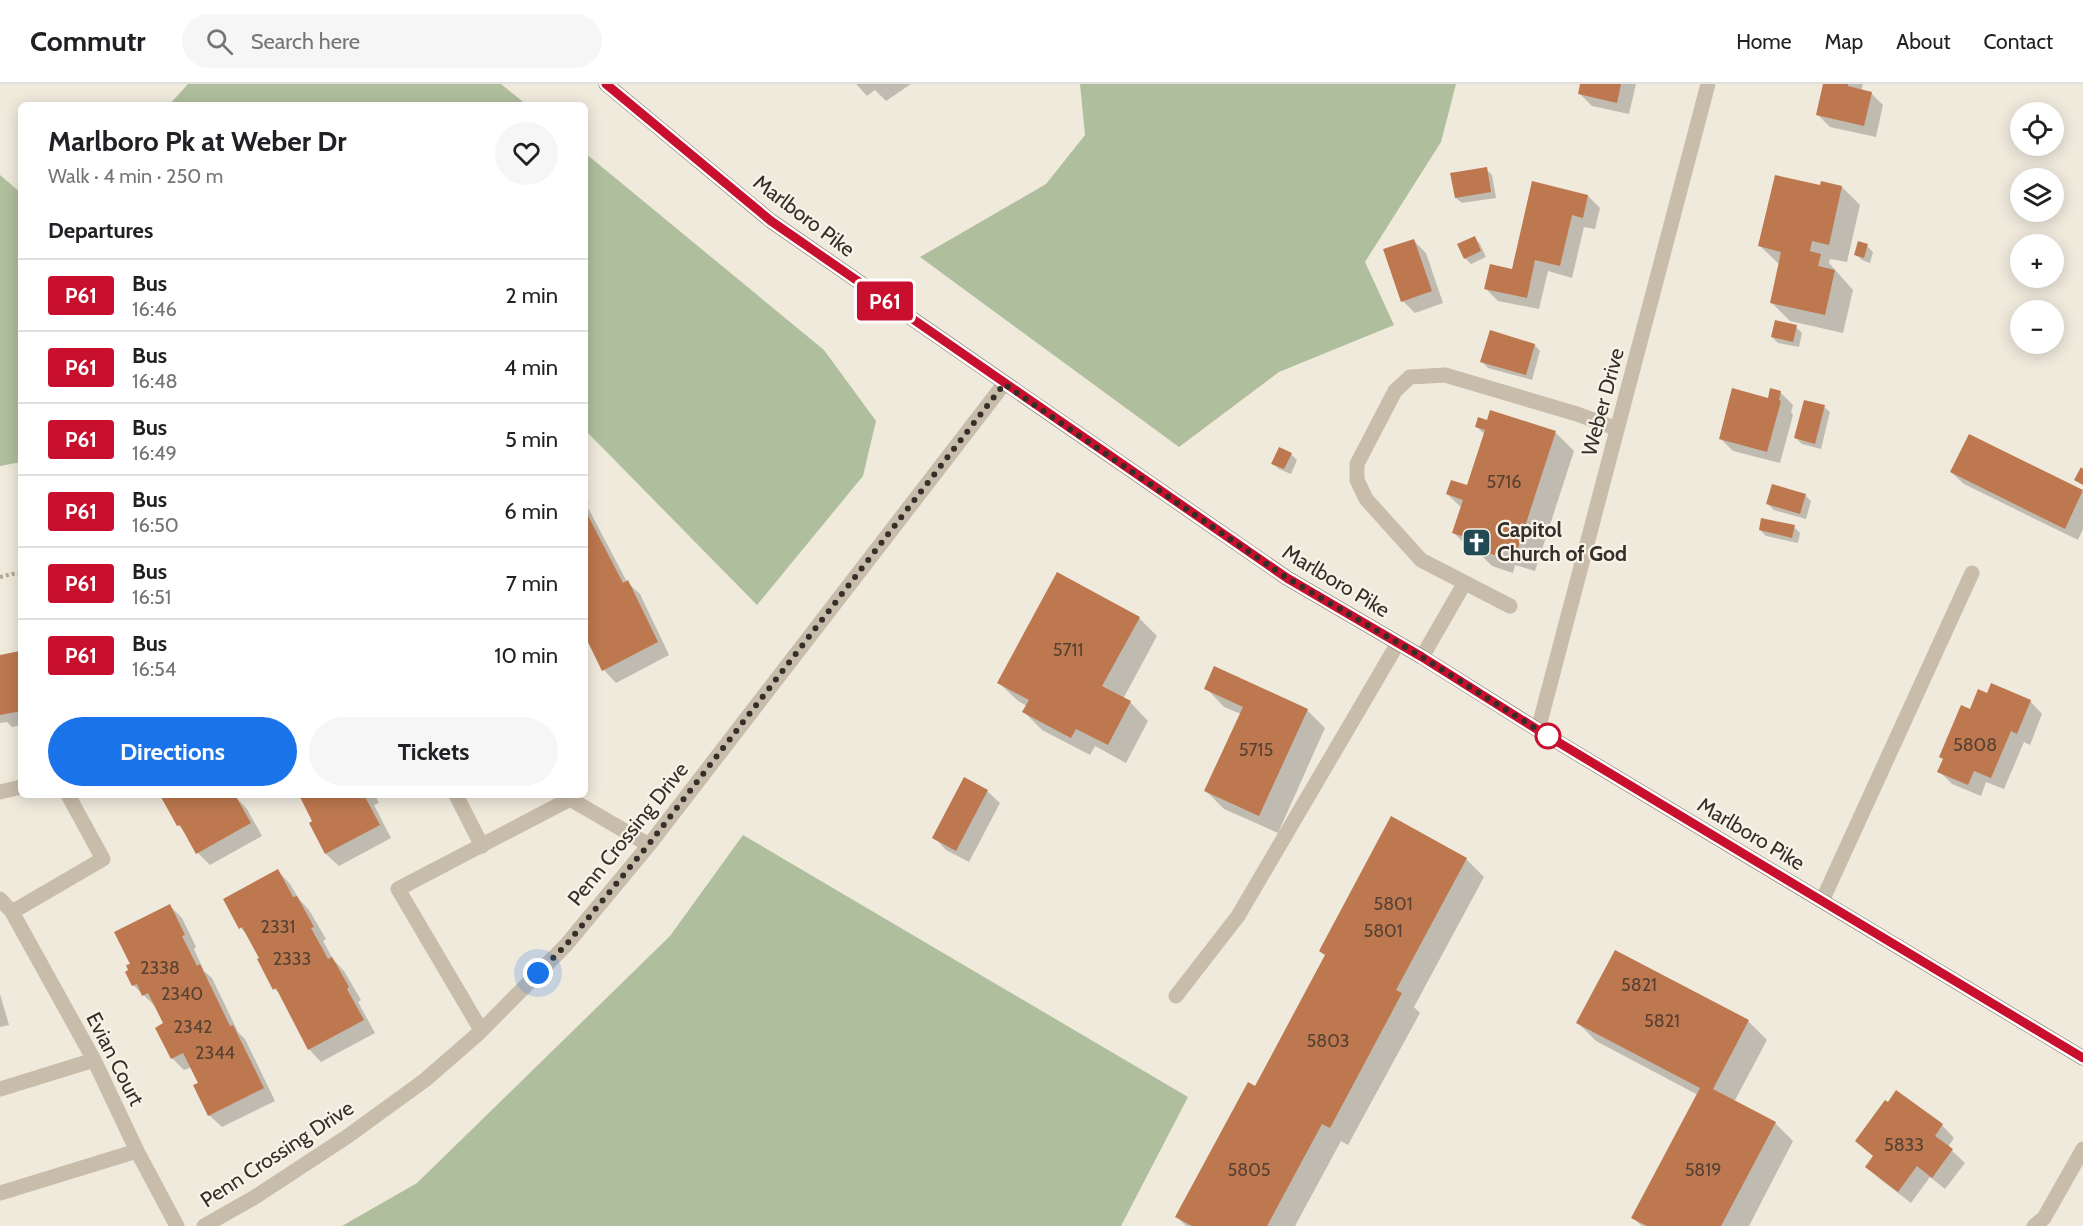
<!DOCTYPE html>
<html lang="en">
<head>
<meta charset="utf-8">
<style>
  :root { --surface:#fff; --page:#f6f6f6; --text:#202124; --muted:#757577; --line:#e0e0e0; --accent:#1a73e8 }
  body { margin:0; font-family:Cabin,sans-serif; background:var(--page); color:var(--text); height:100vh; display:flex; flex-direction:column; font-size:22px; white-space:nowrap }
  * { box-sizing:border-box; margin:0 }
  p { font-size:20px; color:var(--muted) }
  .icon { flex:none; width:33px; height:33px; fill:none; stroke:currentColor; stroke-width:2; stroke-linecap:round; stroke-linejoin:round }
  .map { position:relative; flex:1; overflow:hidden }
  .side { position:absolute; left:18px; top:18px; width:570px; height:696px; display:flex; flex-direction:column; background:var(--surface); border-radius:9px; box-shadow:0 3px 15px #0003 }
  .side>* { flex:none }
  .badge { padding:0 12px; border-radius:4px; font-size:21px; line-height:39px }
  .fabs { position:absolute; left:2010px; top:18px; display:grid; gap:12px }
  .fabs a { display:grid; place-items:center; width:54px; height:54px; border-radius:50%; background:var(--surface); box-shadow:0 3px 15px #0003; font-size:30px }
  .you { position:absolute; width:30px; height:30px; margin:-15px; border:4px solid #fff; border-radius:50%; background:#1a73e8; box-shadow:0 0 0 9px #1a73e833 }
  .map>.badge { position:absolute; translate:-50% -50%; box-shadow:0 0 0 3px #fff }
  h2 { padding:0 30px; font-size:22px; line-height:54px }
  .round { display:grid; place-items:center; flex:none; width:63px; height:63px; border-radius:32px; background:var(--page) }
  .headline { display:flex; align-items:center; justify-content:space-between; height:102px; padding:0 30px }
  h1 { font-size:28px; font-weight:800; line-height:45px }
  .action { display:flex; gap:12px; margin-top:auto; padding:12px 30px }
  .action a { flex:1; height:69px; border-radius:36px; background:var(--accent); color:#fff; font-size:24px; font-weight:800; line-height:69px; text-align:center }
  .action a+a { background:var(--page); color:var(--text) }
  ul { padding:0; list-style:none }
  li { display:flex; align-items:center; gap:18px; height:72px; padding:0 30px; border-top:2px solid var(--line) }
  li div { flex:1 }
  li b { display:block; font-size:22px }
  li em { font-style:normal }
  li .badge { min-width:66px; font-weight:700; text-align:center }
  header { display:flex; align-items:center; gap:36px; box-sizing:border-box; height:84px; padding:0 30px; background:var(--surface); border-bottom:2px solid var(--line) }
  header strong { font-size:28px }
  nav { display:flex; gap:33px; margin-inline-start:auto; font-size:21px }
  .search { width:420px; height:54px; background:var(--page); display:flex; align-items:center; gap:15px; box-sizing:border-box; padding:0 21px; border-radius:33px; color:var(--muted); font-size:22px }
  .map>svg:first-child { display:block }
  .green { fill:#afbf9e }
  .shadow { fill:#0003 }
  .building { fill:#bd784f }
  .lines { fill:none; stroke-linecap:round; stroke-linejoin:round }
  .path { stroke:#b3a694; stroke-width:4; stroke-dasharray:3 3; stroke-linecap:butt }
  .minor { stroke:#c8bcaa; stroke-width:15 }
  .major { stroke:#77685b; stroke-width:15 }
  .line-casing { stroke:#fff; stroke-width:14 }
  .line { stroke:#c8102e; stroke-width:9 }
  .walk { stroke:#362f29; stroke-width:6; stroke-dasharray:0 10.8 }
  .stop-dot { fill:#fff; stroke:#c8102e; stroke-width:3 }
  .labels { text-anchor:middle; stroke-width:4.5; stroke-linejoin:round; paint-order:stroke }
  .number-label { font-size:18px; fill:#584132 }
  .street-label { font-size:21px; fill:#362f29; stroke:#f8f3e9 }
  .poi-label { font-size:21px; font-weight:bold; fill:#362f29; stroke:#f8f3e9; text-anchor:start }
</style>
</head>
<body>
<header>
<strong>Commutr</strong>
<div class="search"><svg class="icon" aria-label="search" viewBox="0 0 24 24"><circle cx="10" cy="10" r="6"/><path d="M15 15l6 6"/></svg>Search here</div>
<nav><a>Home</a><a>Map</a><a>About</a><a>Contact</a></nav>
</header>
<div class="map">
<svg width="2083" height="1142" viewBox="0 0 2083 1142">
  <rect width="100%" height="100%" fill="#f0eadd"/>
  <path class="green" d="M188,0h313l26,21h-358z
    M1080,0h376l-15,58 -76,120 29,63 -115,47 -100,75 -259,-190 126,-73 39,-49z
    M585,69l239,197 52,71 -13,55 -106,129 -172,-175z
    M0,91l21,18v269l-21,4z
    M743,751l445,262 -67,129h-779l75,-43 253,-247z"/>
  <path class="shadow" d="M856,0h55l-25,17 -11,-11 -8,6z
    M1582,0h54l-7,30 -37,-8 -12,-12z
    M1824,0h39l-2,7 10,2 12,12 -7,32 -46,-10 -13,-13z
    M1486,85l6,6 4,23 -34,5 -6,-5z
    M1821,103h21l18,18 -13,57 -17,-3 -1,4 24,27 -10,43 -53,-12 -19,-19 9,-37 -20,-19z
    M1588,112l12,12 -5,21 -11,-2 -12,51 -24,-7 -9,38 -41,-8 -13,-13 28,-17z
    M1475,154l5,6 6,13 -15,7 -6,-6z
    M1414,157l12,12 17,50 -28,10 -12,-12z
    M1867,162l6,6 -3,11 -8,-3 -6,-5z
    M1796,243l6,6 -3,14 -21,-4 -6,-6z
    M1491,248l44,13 5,6 -8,29 -44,-12 -6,-6z
    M1780,308l13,13 -2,7 2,3 -13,48 -47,-12 -13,-13z
    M1824,323l6,5 -9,37 -19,-5 -6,-6z
    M1491,328l65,21 18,18 -39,120 -20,-6 -2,8 -21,-7 -13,-13 -7,-2 -18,-18 8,-25 -15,-14 21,-7 17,-52 -8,-8 11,-6z
    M1969,352l114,56v37l-5,11 -114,-56 -13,-12z
    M1280,365l11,5 6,6 -6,14 -12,-5 -6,-6z
    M585,411l4,8 -3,1 41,78 13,12 29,61 -53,28 -12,-13 -19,-36z
    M1805,411l6,6 -5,18 -32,-9 -6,-6z
    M1794,443l6,6 -2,10 -32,-7 -6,-6z
    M1139,534l18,18 -34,63 7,3 18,19 -22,42 -31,-17 -5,9 -48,-25 -18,-18 3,-6 -9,-5 -19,-18z
    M19,568l2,2v71l-9,2 -5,-5 -7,1v-66z
    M1206,604l101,22 18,18 -47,105 -54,-24 -18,-18 35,-77 -17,-7z
    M2030,617l12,13 -12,31 -6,-3 -20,47 -18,-7 -5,14 -29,-12 -13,-13 31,-60z
    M987,707l13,12 -31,59 -23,-12 -12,-13z
    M164,711h70l13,14 15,27 -52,29 -12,-12 -11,-19 -8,-8 -16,-29z
    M297,711h78l4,8 -5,2 17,33 -52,28 -13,-12 -15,-31 3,-1 -9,-19z
    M1466,775l18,18 -70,130 6,6 -72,132 -7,-4 -46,85h-109l-9,-9 78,-129 71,-132 -6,-5z
    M278,787l12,13 9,15 10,11 17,29 -3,2 10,18 11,12 17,29 -3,2 17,31 -54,29 -12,-13 -27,-53 -7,-7 -27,-53 -7,-8z
    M170,822l12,12 14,29 -2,2 10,22 8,7 26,54 7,7 30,62 -53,26 -13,-12 -9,-32 -8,-16 -8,3 -12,-12 -7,-34 -9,-17 -23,-22 -1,-20z
    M1615,868l133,69 19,19 -33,62 41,21 18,18 -44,85h-107l-9,-8 65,-123 -102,-54 -18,-18z
    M0,910l9,31 -9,2z
    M1897,1008l45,33 12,13 -6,9 17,16 -20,26 -15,-12 -19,26 -31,-24 -13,-12 7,-10 14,-53z"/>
  <path class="building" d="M1580,0h41l-4,19 -39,-9z
    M1823,0h25v2l24,6 -8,34 -48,-11z
    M1487,83l4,25 -36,6 -5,-25z
    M1775,91l45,10 1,-4 21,5 -13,59 -17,-4 -2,10 11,3 -3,12 17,4 -10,45 -55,-12 11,-51 -23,-6z
    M1532,97l56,14 -5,23 -11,-3 -12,51 -25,-6 -8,38 -43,-9 6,-25 22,5z
    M1475,152l6,15 -17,8 -7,-15z
    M1414,155l18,52 -31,11 -18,-53z
    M1858,157l10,3 -4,14 -10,-3z
    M1775,236l22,5 -4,17 -22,-5z
    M1490,246l45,14 -9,31 -46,-13z
    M1732,304l36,10 2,-10 11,3 -2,9 2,1 -14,51 -48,-13z
    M1804,316l21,5 -10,39 -21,-6z
    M1490,326l66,21 -40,123 -19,-6 -2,7 -23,-7 2,-8 -22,-7 11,-33 -17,-6 5,-14 16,5 18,-55 -10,-3 3,-10 9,3z
    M1969,350l114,56 -18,39 -115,-57z
    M1279,363l13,6 -8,16 -13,-5z
    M2081,383l2,2v16l-9,-5z
    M1772,400l34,10 -6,20 -34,-10z
    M585,426l38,73 5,-3 30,62 -56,29 -17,-35z
    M1761,434l34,7 -3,13 -33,-8z
    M1057,488l83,45 -38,69 29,15 -23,44 -32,-16 -5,9 -49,-26 7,-12 -32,-17z
    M20,567l1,60 -21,4v-60z
    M1214,582l94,43 -49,107 -55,-25 39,-84 -39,-18z
    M1991,599l40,17 -14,34 -6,-3 -20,47 -17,-7 -6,14 -31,-13 6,-13 -4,-2 22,-52 9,4 8,-20 9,4z
    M964,693l24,13 -32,61 -24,-13z
    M163,711h67l1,2 4,-2 16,28 -55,31 -16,-29 -3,1 -16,-29z
    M299,711h65l16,30 -55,29 -16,-31 3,-2z
    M1391,732l76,42 -71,132 6,3 -72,135 -8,-4 -55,102h-75l-17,-9 73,-135 7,4 70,-131 -6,-4z
    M278,785l15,28 4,-1 17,31 -3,1 17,31 4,-2 17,30 -2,2 17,31 -56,30 -32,-62 -3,2 -16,-31 2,-1 -17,-31 -3,2 -16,-30z
    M170,820l15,31 -3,1 15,30 3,-2 30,62 3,-1 31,63 -56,28 -15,-31 5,-2 -15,-30 -12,6 -16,-31 8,-5 -15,-30 -6,3 -5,-12 -5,2 -7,-14 3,-2 -2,-5 4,-1 -16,-32z
    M1615,866l134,70 -36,69 63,33 -55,104h-74l-16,-8 69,-130 -124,-65z
    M1896,1006l47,34 -8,12 18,13 -21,29 -15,-12 -19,26 -33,-25 8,-11 -18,-15 30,-41 3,2z"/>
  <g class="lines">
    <path class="path" d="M0,493l12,-3h9"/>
    <path class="minor" d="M1510,522l-89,-46 -55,-61 -9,-19v-16l38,-73 15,-14 35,-2 132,39 40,15
      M1422,573l42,-73
      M1538,646l170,-646
      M0,708l21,-5
      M456,711l26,51
      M0,815l12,13 82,148 43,91 40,75
      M1822,817l150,-328
      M12,828l91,-53 -35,-64
      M1176,912l62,-80 160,-273
      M481,946l-83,-141 172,-90 79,46
      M0,1005l94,-29
      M0,1109l137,-42
      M204,1142l51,-29 93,-61 77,-56 54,-47 87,-88 83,-100 355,-461
      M2034,1142l10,-8 39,-69"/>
    <path class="major" d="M606,0l165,137 516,357 135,79 116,73 545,328"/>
  </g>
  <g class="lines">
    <defs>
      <path id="line" d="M606,0l165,137 516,357 135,79 116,73 545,328"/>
    </defs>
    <use href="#line" class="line-casing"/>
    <use href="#line" class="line"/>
    <path class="walk" d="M538,889l28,-28 83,-101 355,-460 283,194 135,79 135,85 -9,-6"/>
  </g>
  <defs>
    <symbol id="church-square" viewBox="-11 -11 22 22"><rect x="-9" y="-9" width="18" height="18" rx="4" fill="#214a54" stroke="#f8f3e9"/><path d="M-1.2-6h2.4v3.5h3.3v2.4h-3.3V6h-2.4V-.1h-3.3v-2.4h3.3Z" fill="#fff"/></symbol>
  </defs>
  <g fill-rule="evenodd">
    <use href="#church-square" x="1460" y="442" width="33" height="33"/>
  </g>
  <circle class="stop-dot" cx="1548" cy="652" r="12"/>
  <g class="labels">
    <g class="number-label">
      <text x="1504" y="404">5716</text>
      <text x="1068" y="572">5711</text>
      <text x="1975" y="667">5808</text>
      <text x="1256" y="672">5715</text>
      <text x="1393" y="826">5801</text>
      <text x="278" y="849">2331</text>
      <text x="1383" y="853">5801</text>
      <text x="292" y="881">2333</text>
      <text x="160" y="890">2338</text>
      <text x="1639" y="907">5821</text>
      <text x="182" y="916">2340</text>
      <text x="1662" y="943">5821</text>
      <text x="193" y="949">2342</text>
      <text x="1328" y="963">5803</text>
      <text x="215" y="975">2344</text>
      <text x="1904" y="1067">5833</text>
      <text x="1249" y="1092">5805</text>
      <text x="1703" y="1092">5819</text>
    </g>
    <g class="street-label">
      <text transform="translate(804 132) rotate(37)" y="7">Marlboro Pike</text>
      <text transform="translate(1603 318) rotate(-75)" y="7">Weber Drive</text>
      <text transform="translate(1336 497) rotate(31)" y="7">Marlboro Pike</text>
      <text transform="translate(628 750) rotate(-51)" y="7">Penn Crossing Drive</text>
      <text transform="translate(1751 750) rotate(31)" y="7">Marlboro Pike</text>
      <text transform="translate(115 975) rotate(63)" y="7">Evian Court</text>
      <text transform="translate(277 1070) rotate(-33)" y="7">Penn Crossing Drive</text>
    </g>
    <g class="poi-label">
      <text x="1497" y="453">Capitol<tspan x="1497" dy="24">Church of God</tspan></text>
    </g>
  </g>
</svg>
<div class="fabs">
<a><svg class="icon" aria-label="locate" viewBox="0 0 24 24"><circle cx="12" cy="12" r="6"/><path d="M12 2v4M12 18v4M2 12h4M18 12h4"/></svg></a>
<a><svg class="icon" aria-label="layers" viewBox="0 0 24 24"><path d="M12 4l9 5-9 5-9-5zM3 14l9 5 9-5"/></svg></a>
<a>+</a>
<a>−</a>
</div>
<div class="you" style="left:538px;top:889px"></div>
<b class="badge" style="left:885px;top:217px;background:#c8102e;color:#fff">P61</b>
<section class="side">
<div class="headline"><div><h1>Marlboro Pk at Weber Dr</h1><p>Walk · 4 min · 250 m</p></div><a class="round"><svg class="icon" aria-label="heart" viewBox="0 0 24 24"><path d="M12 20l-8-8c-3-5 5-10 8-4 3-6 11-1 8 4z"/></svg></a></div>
<h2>Departures</h2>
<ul>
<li><span class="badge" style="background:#c8102e;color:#fff">P61</span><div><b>Bus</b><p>16:46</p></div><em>2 min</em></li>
<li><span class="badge" style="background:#c8102e;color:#fff">P61</span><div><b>Bus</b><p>16:48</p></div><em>4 min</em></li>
<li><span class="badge" style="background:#c8102e;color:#fff">P61</span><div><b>Bus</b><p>16:49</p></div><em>5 min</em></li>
<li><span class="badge" style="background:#c8102e;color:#fff">P61</span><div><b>Bus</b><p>16:50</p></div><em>6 min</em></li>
<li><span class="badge" style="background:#c8102e;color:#fff">P61</span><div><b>Bus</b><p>16:51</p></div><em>7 min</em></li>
<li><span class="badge" style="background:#c8102e;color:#fff">P61</span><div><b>Bus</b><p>16:54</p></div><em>10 min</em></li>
</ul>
<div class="action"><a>Directions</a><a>Tickets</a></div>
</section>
</div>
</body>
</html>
